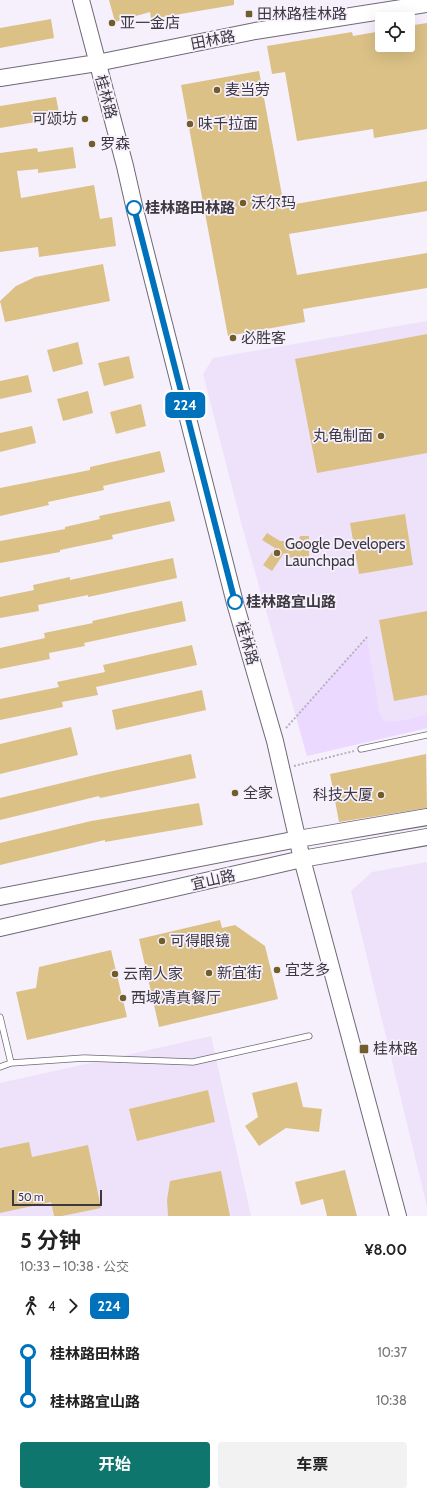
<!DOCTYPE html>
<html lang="zh">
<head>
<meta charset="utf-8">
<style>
  :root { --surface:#fff; --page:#f2f2f2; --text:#222; --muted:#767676; --accent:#0f766e }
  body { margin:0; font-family:Cabin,"Noto Sans SC",sans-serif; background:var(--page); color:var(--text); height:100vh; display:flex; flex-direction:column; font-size:15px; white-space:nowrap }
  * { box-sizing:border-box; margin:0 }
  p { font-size:13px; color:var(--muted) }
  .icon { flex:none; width:22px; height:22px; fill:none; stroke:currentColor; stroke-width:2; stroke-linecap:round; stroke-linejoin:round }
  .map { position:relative; height:1216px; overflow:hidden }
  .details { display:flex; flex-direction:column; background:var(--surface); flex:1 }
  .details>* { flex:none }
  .badge { padding:0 8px; border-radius:6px; font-size:14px; line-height:26px }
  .controls { position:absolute; left:375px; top:12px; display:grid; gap:8px }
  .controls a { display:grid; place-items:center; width:40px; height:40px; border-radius:4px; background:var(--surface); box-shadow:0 4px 16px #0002; font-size:20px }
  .scale { position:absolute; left:12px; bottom:10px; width:90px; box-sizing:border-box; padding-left:4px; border:2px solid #3c3940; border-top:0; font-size:11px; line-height:14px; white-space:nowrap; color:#3c3940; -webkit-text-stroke:3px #f6f0fd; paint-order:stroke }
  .map>.badge { position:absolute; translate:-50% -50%; box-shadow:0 0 0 2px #fff }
  .legs { display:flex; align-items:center; gap:6px; height:44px; padding:0 20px; font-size:13px }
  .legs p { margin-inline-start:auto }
  .head { display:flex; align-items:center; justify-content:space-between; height:68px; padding:0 20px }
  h1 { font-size:22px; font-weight:700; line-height:30px }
  .cta { display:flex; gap:8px; margin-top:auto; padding:8px 20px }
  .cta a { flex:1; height:46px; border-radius:4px; background:var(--accent); color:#fff; font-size:16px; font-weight:700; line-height:46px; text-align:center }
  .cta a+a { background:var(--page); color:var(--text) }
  ul { padding:0 20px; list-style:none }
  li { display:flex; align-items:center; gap:14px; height:48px; font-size:15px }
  li i { display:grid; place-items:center; width:6px; height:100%; margin:0 5px; background:currentColor }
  li i::after { content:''; width:10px; height:10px; margin:-5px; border:3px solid; border-radius:50%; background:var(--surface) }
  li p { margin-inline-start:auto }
  li:first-child i { background:linear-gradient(#0000 50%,currentColor 0) }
  li:last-child i { background:linear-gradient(currentColor 50%,#0000 0) }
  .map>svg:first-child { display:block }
  .built { fill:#eee2fa }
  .green { fill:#ebd9ff }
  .building { fill:#dbc186 }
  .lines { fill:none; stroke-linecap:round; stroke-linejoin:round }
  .lane-casing { stroke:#6f6876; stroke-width:7 }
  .secondary-casing { stroke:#6f6876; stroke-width:18 }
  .path { stroke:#b6b1bc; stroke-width:2; stroke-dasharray:2 2; stroke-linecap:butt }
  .lane { stroke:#fff; stroke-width:5.5 }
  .secondary { stroke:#fff; stroke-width:16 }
  .line-1-casing { stroke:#fff; stroke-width:9 }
  .line-1 { stroke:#0072bc; stroke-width:6 }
  .poi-dot { fill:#715c2b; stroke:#f6f0fd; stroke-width:1.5 }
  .stop-1-dot { fill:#fff; stroke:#0072bc; stroke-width:2 }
  .labels { text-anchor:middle; stroke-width:3.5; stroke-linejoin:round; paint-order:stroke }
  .poi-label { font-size:15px; fill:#3c3940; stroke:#f6f0fd; text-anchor:start }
  .street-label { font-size:15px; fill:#3c3940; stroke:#f6f0fd }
  .stop-label { font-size:15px; font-weight:bold; fill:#3c3940; stroke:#f6f0fd; text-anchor:start }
</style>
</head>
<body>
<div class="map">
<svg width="427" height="1216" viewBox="0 0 427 1216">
  <rect width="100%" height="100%" fill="#f6f0fd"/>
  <path class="built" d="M427,321v407l-120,28 -65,-230 -39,-152 10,-16z
    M427,862v345l-76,-316 21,-19z
    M211,1036l40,180h-251v-133z"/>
  <path class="green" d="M367,637l12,75c2,3 2,6 5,8 8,5 34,-4 43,-5v13l-120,28 -11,-40z"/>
  <path class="building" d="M109,0h125v5l-83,14 -1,-7 -35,10z
    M51,19l3,19 -54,10v-20z
    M427,23v106l-53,9 -1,-9 -76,12 -12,-69 -13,2 -5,-28 85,-14 1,4 29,-5v14h26v-19z
    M259,71l25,135 143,-25v30l-138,23 8,41 130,-22v35l-124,21 2,13 -77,14 -47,-251z
    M56,97l4,21 -60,10v-22z
    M73,147l3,21 -38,5v-4l-21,2 4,27 73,-13 6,34 12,-2 4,29 -77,11 -1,-10 -38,5v-99l37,-5 1,4z
    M103,264l7,37 -105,21 -5,-21 16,-15 19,-9z
    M427,334v119l-110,20 -22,-114z
    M78,342l5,22 -30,8 -6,-22z
    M129,356l5,22 -30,8 -6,-23z
    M28,375l4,17 -32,7v-18z
    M88,391l5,22 -30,8 -6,-22z
    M141,404l5,22 -30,8 -6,-22z
    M32,426l4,17 -36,9v-19z
    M160,451l5,21 -62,14 1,4 -56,12 1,3 -49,11v-28l90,-18v-3z
    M170,501l5,20 -63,14 1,4 -53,11v2l-60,11v-22l65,-12v-2l35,-8 -1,-3z
    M405,514l8,51 -54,9 -9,-51z
    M267,533l13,8h19l1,-5h9v23l-13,7 -4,-9 -1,1 -7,-5 -12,18 -9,-6 12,-17 -13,-8z
    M173,558l4,20 -89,19v-2l-50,10 1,6 -39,7v-21l34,-7 -1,-5 37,-8v3z
    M182,601l4,20 -102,22 1,3 -36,7 1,6 -50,10v-21l45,-10 -1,-5 49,-10 -1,-2z
    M427,611v84l-33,6 -15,-81z
    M192,645l5,20 -101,22 2,8 -36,7 1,5 -63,13v-21l59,-12 -2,-5 48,-10 -2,-7z
    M202,690l4,20 -90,20 -4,-20z
    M71,727l7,28 -78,19v-30z
    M191,754l5,24 -96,20 -1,-2 -99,24v-22l99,-24z
    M426,754l1,54 -88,14 -9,-48z
    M199,803l4,22 -98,17v-2l-105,25v-22l91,-22z
    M220,920l2,8 13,-3 30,21 13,53 -119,28 -20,-88z
    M111,950l16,67 -100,23 -11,-48 20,-4 3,-21z
    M297,1082l6,25 19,2 -3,23 -33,-4 -27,18 -14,-20 13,-9 -6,-24z
    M208,1090l7,32 -78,19 -8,-32z
    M29,1142l3,15 56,-12 13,63 -39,8h-8l-3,-14 -51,11v-65z
    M345,1170l12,46h-30l-4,-17 -22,6 -6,-23z
    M221,1171l9,45h-62l-1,-16 3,-19z"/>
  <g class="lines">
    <defs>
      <path id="lane" d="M361,749l66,-14
        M0,1017l11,46
        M0,1067l11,-4 73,-5 109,4 116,-26"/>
      <path id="secondary" d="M81,0l44,166 10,44 100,393 40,138 27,118 96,357
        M0,78l97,-15 158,-32 172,-27
        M0,897l298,-58 129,-22
        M0,928l302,-69 125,-22"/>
    </defs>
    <use href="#lane" class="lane-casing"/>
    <use href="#secondary" class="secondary-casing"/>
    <path class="path" d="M286,728l81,-91
      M294,766l60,-15"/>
    <use href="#lane" class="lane"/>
    <use href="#secondary" class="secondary"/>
  </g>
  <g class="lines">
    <defs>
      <path id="line-1" d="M134,208l101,394"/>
    </defs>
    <use href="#line-1" class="line-1-casing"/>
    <use href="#line-1" class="line-1"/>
  </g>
  <g class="poi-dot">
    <rect x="245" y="10" width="8" height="8" rx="2"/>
    <circle cx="112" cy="23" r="4"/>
    <circle cx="217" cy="90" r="4"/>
    <circle cx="85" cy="119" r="4"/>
    <circle cx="190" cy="124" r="4"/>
    <circle cx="92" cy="144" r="4"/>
    <circle cx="243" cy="203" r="4"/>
    <circle cx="233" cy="338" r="4"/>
    <circle cx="381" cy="436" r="4"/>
    <circle cx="277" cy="553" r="4"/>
    <circle cx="235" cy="793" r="4"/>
    <circle cx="381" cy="795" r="4"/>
    <circle cx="162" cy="941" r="4"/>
    <circle cx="277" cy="970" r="4"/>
    <circle cx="209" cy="973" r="4"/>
    <circle cx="115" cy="974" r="4"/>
    <circle cx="123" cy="998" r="4"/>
    <rect x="359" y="1044" width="10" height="10" rx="2"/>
  </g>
  <g class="stop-1-dot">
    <circle cx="134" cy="208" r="7"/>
    <circle cx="235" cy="602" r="7"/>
  </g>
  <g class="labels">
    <g class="poi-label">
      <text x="257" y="19">田林路桂林路</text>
      <text x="120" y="28">亚一金店</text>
      <text x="225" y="95">麦当劳</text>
      <text x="77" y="124" text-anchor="end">可颂坊</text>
      <text x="198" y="129">味千拉面</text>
      <text x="100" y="149">罗森</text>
      <text x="251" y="208">沃尔玛</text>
      <text x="241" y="343">必胜客</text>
      <text x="373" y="441" text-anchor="end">丸龟制面</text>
      <text x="285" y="549">Google Developers<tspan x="285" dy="17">Launchpad</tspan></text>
      <text x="243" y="798">全家</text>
      <text x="373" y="800" text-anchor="end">科技大厦</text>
      <text x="170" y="946">可得眼镜</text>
      <text x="285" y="975">宜芝多</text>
      <text x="217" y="978">新宜街</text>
      <text x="123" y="979">云南人家</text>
      <text x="131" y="1003">西域凊真餐厅</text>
      <text x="373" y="1054">桂林路</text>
    </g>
    <g class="street-label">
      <text transform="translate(213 40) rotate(-11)" y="5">田林路</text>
      <text transform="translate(106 97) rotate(75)" y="5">桂林路</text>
      <text transform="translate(247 643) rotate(74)" y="5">桂林路</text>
      <text transform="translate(213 880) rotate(-13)" y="5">宜山路</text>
    </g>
    <g class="stop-label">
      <text x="145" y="213">桂林路田林路</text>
      <text x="246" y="607">桂林路宜山路</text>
    </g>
  </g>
</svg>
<div class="controls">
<a><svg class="icon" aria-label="locate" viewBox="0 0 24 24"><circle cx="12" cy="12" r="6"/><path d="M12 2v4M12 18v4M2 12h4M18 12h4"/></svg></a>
</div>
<div class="scale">50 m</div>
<b class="badge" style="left:185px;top:405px;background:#0072bc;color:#fff">224</b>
</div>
<section class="details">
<div class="head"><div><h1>5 分钟</h1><p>10:33 – 10:38 · 公交</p></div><b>¥8.00</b></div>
<div class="legs"><svg class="icon" aria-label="walk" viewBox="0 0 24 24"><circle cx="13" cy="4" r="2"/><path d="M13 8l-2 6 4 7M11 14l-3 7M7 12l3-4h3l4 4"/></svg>4<svg class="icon" aria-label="forward" viewBox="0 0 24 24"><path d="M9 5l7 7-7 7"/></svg><b class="badge" style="background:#0072bc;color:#fff">224</b></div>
<ul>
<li><i style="color:#0072bc"></i><b>桂林路田林路</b><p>10:37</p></li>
<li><i style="color:#0072bc"></i><b>桂林路宜山路</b><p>10:38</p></li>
</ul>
<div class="cta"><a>开始</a><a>车票</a></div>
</section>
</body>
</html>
